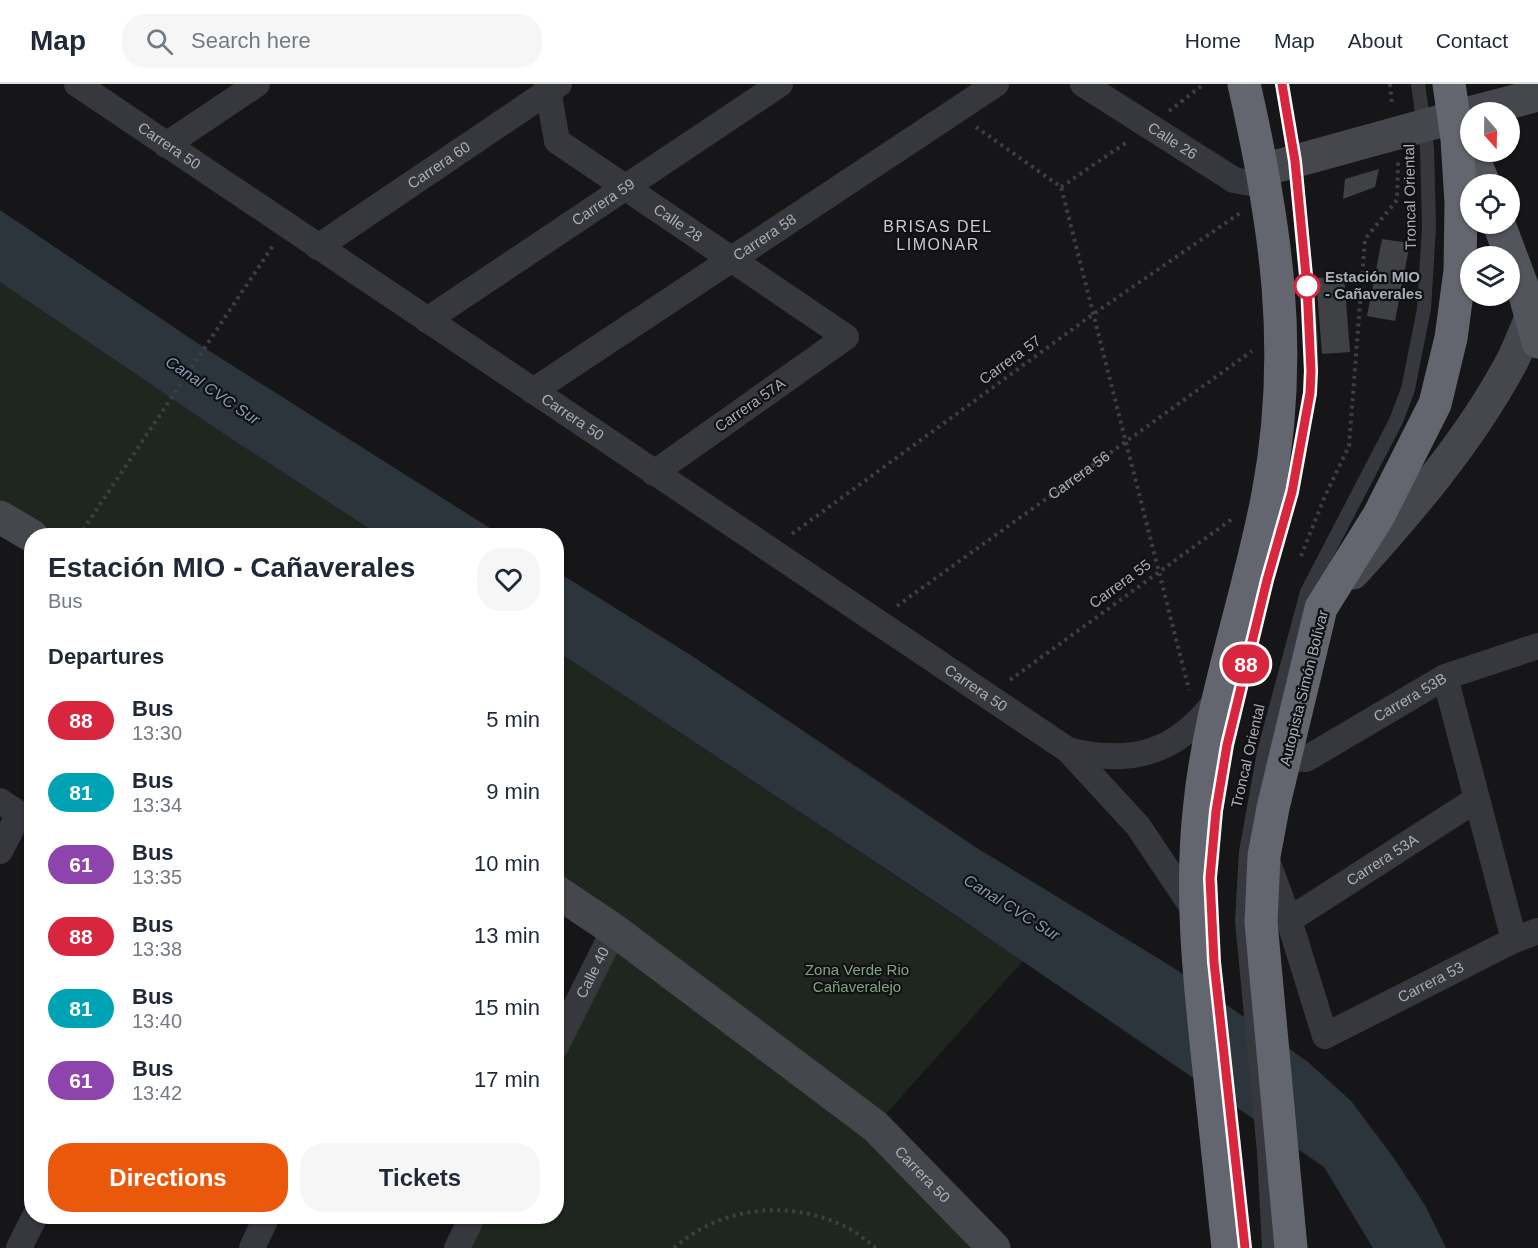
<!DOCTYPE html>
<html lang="en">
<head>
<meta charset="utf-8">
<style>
  :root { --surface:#fff; --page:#f6f6f7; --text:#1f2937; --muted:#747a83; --line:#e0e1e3; --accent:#ea580c }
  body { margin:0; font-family:Arial,sans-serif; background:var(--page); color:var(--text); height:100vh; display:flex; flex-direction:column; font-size:22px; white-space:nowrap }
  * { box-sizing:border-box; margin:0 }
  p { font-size:20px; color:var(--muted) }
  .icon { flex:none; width:33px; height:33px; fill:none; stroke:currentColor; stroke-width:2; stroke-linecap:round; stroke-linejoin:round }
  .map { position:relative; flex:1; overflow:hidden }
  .drawer { position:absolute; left:24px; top:444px; width:540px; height:696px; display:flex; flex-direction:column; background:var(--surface); border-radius:24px; box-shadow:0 2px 4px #0004 }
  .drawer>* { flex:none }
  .badge { padding:0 12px; border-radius:20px; font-size:21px; line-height:39px }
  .needle { width:39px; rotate:160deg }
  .controls { position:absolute; left:1460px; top:18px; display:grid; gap:12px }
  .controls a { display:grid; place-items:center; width:60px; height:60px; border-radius:50%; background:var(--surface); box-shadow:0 2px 4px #0004; font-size:30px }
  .map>.badge { position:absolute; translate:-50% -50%; box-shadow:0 0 0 3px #fff }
  h2 { padding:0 24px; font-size:22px; line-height:54px }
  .round { display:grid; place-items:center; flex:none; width:63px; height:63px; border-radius:24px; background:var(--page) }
  .headline { display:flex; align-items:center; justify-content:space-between; height:102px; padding:0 24px }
  h1 { font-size:28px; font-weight:600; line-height:45px }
  .button { display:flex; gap:12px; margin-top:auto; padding:12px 24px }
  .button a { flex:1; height:69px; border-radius:24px; background:var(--accent); color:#fff; font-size:24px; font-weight:600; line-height:69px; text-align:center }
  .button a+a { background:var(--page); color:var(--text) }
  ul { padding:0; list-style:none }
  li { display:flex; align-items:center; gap:18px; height:72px; padding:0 24px }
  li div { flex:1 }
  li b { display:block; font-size:22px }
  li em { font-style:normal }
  li .badge { min-width:66px; font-weight:700; text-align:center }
  header { display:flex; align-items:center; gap:36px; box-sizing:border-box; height:84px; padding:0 30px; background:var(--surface); border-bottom:2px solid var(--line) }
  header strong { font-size:28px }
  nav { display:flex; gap:33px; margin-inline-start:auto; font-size:21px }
  .search { width:420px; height:54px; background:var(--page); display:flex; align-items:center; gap:15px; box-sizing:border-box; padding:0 21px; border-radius:24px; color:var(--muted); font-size:22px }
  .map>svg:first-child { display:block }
  .green { fill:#1e261f }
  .water { fill:#2c353c }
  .building { fill:#404145 }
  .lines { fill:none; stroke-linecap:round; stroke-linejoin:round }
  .path { stroke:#3d3f44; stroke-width:4; stroke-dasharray:3 4.5; stroke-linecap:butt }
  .lane { stroke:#37383d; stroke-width:14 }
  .street { stroke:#37383d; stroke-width:26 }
  .secondary { stroke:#45474d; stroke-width:33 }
  .primary { stroke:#53555c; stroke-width:33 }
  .highway { stroke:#63666e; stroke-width:33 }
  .line-casing { stroke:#fff; stroke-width:14 }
  .line { stroke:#d7263d; stroke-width:9 }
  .stop-dot { fill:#fff; stroke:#d7263d; stroke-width:3 }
  .labels { text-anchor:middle; stroke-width:4.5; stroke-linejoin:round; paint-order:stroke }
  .street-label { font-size:15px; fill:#a8adb8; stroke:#111113 }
  .stop-label { font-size:15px; font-weight:bold; fill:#a8adb8; stroke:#111113; text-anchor:start }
  .park-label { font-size:15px; fill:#7fa381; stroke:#111113 }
  .neighbourhood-label { font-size:16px; letter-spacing:1.5px; fill:#c9ccd4; stroke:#111113 }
  .water-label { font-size:16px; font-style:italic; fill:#7f9bb3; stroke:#111113 }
</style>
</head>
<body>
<header>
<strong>Map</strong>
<div class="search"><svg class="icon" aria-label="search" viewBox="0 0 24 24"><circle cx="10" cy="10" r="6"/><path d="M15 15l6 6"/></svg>Search here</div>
<nav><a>Home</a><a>Map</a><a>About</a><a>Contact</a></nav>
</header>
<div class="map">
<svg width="1538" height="1164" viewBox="0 0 1538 1164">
  <rect width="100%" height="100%" fill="#161618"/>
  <path class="green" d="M0,198l230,156 149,97h-339l-40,-34z
    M557,567l466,310 -148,165 119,122h-537l16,-31 83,-1 1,-170 57,-116 -57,-39z"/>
  <path class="water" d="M0,126l203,137 298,188h-122l-149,-97 -230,-156z
    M556,487l136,85 285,192 197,120 134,94 43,39 42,56 32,48 21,43h-73l-49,-81 -381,-260 -386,-256z"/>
  <path class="building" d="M1379,85l-4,18 -32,12 2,-20z
    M1382,155l28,4 -15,78 -28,-5z
    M1344,192l6,76 -28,2 -6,-76z"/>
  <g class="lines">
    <g class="path">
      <path d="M1390,0l2,20"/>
      <path d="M1169,27l35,-27"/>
      <path d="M976,43l85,60 128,503"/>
      <path d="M1061,103l66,-45"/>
      <path d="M792,450l300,-219 148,-102"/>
      <path d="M79,452l195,-292"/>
      <path d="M1301,472l24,-60 24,-50 16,-207 32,-39 1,-38"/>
      <path id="s1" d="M897,522l355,-255"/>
      <path d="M1010,596l222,-161"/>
      <path d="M674,1164c47,-42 116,-49 172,-21 11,5 20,14 30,21"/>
    </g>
    <path class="lane" d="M1212,780l4,-53 11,-66 40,-165 25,-88 18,-99 1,-53 -4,-54 -12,-125 -13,-77
      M1238,1107l7,57
      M1269,1164l-5,-96 -22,-231 4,-69 18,-100 43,-160 89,-171 12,-32 16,-80 5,-82 -2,-79 -9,-64"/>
    <g class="street">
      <path id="s2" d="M77,0l991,666 70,76 57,85"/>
      <path id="s3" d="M547,0l10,57 289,196 -192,136"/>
      <path id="s4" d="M1083,0l151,96 33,6"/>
      <path d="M166,61l91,-61"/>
      <path id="s5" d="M318,163l241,-163"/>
      <path id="s6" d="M427,236l353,-236"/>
      <path id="s7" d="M533,307l463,-307"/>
      <path d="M1445,593l69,263"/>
      <path d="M1068,666c63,16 110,3 149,-51"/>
      <path id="s8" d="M1287,674l19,1 139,-82 93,-31"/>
      <path d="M0,717l32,21"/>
      <path d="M0,767l19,-37"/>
      <path id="s9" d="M1267,777l22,59 36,116 189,-96 24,-9"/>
      <path id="s10" d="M1289,836l188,-121"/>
      <path id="s11" d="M556,962l58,-116"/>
      <path d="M19,1164l16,-32"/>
      <path d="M252,1164l15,-32"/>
      <path d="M457,1164l16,-32"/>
    </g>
    <g class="secondary">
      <path d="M1473,28l65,-17"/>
      <path d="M1263,86l207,-57"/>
      <path d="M0,433l32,19"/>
      <path d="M1353,489c58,-64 116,-132 157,-208 11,-20 18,-43 28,-63"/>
      <path id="s12" d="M556,807l58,39 261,196 119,122"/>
    </g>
    <path class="primary" d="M1471,68l13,32
      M1499,140l24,64 15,54"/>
    <path class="highway" d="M1228,1164c-7,-69 -15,-137 -22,-206 -8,-77 -15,-153 -7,-230 10,-108 49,-212 69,-318 27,-143 8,-270 -24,-410
      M1291,1164l-30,-326 3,-66 9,-48 48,-200 58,-93 56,-111 16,-66 9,-67 1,-68 -4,-64 -8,-55"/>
  </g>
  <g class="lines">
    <defs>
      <path id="line" d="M1245,1164l-31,-286 -4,-84 6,-67 11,-66 40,-165 25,-88 18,-99 1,-22 -4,-85 -12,-125 -13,-77"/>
    </defs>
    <use href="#line" class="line-casing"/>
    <use href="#line" class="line"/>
  </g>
  <circle class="stop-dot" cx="1307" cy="202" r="12"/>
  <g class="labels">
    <g class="street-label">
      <text dy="5" stroke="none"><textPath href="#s4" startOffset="106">Calle 26</textPath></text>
      <text dy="5" stroke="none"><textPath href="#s2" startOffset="111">Carrera 50</textPath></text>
      <text dy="5" stroke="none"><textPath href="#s5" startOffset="146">Carrera 60</textPath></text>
      <text transform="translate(1410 113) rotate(-91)" y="5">Troncal Oriental</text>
      <text dy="5" stroke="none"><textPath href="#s6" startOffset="212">Carrera 59</textPath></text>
      <text dy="5" stroke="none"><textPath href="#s3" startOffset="204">Calle 28</textPath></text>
      <text dy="5" stroke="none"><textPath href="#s7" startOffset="278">Carrera 58</textPath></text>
      <text transform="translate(1010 276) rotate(-36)" y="5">Carrera 57</text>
      <text transform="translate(750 321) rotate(-35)" y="5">Carrera 57A</text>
      <text dy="5" stroke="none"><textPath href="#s2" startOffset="597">Carrera 50</textPath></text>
      <text dy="5" stroke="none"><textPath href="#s1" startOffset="224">Carrera 56</textPath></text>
      <text transform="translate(1120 500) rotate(-36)" y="5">Carrera 55</text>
      <text dy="5" stroke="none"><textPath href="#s2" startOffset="1083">Carrera 50</textPath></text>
      <text transform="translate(1304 604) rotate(-76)" y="5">Autopista Simón Bolívar</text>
      <text dy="5" stroke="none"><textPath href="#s8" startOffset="140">Carrera 53B</textPath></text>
      <text transform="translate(1248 672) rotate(-77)" y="5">Troncal Oriental</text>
      <text dy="5" stroke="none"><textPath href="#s10" startOffset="111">Carrera 53A</textPath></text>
      <text dy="5" stroke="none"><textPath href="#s11" startOffset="82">Calle 40</textPath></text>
      <text dy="5" stroke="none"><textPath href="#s9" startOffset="303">Carrera 53</textPath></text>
      <text dy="5" stroke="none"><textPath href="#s12" startOffset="464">Carrera 50</textPath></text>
    </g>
    <g class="stop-label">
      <text x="1325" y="198">Estación MIO<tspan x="1325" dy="17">- Cañaverales</tspan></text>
    </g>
    <g class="park-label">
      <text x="857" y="891">Zona Verde Rio<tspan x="857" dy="17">Cañaveralejo</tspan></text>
    </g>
    <g class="neighbourhood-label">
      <text x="938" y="148">BRISAS DEL<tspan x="938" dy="18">LIMONAR</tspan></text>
    </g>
    <g class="water-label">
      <text transform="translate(213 306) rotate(34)" y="6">Canal CVC Sur</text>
      <text transform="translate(1012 823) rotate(32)" y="6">Canal CVC Sur</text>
    </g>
  </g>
</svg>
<div class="controls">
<a><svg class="needle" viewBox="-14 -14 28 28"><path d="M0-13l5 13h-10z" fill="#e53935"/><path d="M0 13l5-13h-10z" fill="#747a83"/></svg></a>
<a><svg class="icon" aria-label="locate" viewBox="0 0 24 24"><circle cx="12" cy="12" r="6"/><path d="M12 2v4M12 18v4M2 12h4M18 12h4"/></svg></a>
<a><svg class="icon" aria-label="layers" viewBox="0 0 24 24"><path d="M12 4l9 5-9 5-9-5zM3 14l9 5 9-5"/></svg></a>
</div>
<b class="badge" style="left:1246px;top:580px;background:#d7263d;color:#fff">88</b>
<section class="drawer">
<div class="headline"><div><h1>Estación MIO - Cañaverales</h1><p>Bus</p></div><a class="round"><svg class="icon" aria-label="heart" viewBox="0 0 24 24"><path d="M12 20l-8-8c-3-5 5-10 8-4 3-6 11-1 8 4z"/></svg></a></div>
<h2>Departures</h2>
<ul>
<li><span class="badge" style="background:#d7263d;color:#fff">88</span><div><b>Bus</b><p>13:30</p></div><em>5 min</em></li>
<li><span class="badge" style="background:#00a3b4;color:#fff">81</span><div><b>Bus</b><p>13:34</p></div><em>9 min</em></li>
<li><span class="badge" style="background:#8e44ad;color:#fff">61</span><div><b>Bus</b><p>13:35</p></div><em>10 min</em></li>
<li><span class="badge" style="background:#d7263d;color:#fff">88</span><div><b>Bus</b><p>13:38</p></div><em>13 min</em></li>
<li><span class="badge" style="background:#00a3b4;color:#fff">81</span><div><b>Bus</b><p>13:40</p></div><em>15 min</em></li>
<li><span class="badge" style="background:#8e44ad;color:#fff">61</span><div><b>Bus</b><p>13:42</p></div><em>17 min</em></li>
</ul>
<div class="button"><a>Directions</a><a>Tickets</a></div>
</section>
</div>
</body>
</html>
